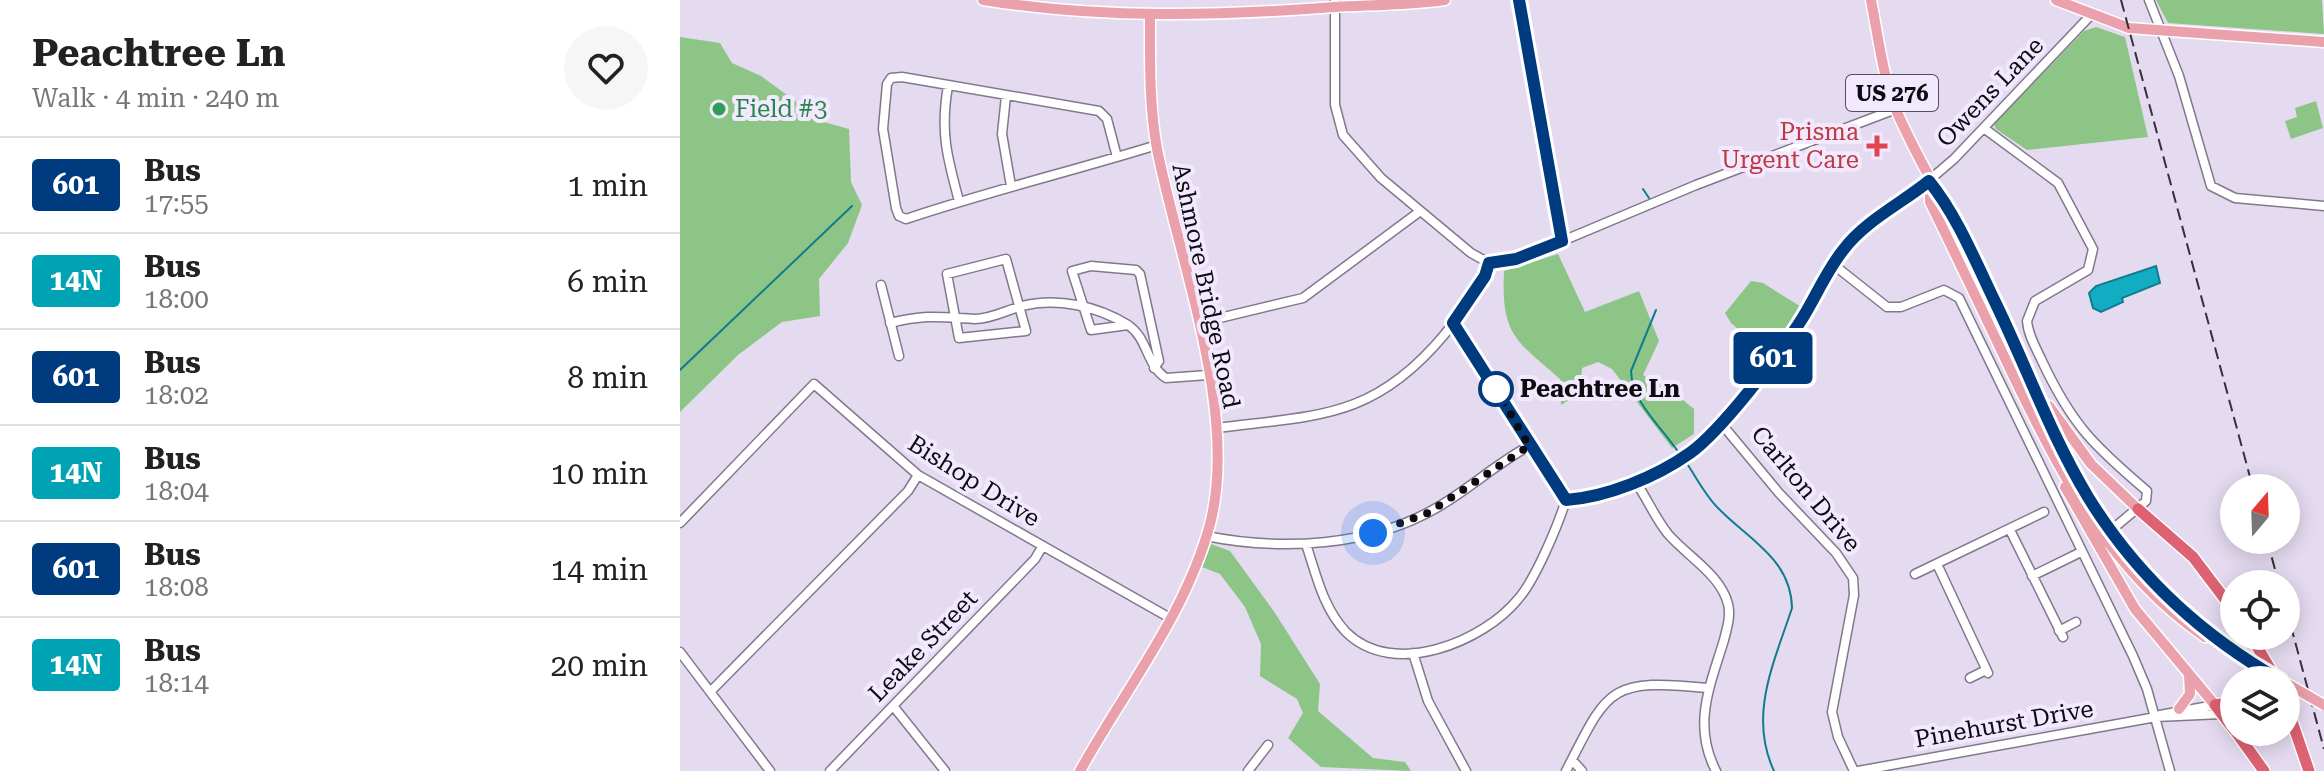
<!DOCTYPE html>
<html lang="en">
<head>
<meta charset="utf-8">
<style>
  :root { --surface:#fff; --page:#f6f6f6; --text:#222; --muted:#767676; --line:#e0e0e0 }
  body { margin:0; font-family:"Roboto Serif",serif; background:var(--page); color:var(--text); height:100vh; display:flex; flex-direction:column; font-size:30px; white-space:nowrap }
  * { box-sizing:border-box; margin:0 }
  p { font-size:26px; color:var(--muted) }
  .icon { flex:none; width:44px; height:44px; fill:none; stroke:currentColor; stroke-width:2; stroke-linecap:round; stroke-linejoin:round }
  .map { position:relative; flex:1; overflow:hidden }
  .panel { display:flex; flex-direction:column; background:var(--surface); width:680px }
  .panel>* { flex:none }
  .badge { padding:0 16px; border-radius:6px; font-size:28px; line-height:52px }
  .needle { width:52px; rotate:19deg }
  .buttons { position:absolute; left:1540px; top:474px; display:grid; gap:16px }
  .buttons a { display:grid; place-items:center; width:80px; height:80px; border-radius:50%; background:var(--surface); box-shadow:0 4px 20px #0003; font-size:40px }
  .you { position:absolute; width:40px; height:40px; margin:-20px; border:6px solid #fff; border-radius:50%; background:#1a73e8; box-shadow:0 0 0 12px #1a73e833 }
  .map>.badge { position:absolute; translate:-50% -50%; box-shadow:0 0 0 4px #fff }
  .round { display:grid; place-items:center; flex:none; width:84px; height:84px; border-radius:42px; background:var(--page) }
  .overview { display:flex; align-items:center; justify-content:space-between; height:136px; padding:0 32px }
  h1 { font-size:38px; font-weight:700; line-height:60px }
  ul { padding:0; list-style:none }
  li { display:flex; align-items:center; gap:24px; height:96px; padding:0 32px; border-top:2px solid var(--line) }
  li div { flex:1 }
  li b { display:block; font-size:30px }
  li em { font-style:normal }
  li .badge { min-width:88px; font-weight:700; text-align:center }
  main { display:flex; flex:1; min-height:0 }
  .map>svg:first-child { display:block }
  .green { fill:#8cc585 }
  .water { fill:#13adc3; stroke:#117c8d; stroke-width:2 }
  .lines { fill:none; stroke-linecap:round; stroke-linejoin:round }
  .stream { stroke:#117c8d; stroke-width:2 }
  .minor-casing { stroke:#81788c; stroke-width:11 }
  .major-casing { stroke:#fff; stroke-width:13 }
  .highway-casing { stroke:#fff; stroke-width:14 }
  .minor { stroke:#fff; stroke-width:8 }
  .major { stroke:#eba1ac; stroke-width:10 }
  .highway { stroke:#dd6374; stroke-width:11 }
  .rail { stroke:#35313a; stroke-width:2; stroke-dasharray:12 6; stroke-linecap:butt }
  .major-bridge-casing { stroke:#fff; stroke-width:13; stroke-linecap:butt }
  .major-bridge { stroke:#eba1ac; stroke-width:10 }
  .line-casing { stroke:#fff; stroke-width:18 }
  .line { stroke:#003b80; stroke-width:12 }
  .walk { stroke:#0d0a10; stroke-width:8; stroke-dasharray:0 14.4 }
  .leisure-dot { fill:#2e9e5b; stroke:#f2e9fe; stroke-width:3 }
  .health-dot { fill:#e0444e; stroke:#f2e9fe; stroke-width:3 }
  .stop-dot { fill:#fff; stroke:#003b80; stroke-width:4 }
  .labels { text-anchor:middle; stroke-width:8; stroke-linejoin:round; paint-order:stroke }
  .shield { fill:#f2e9fe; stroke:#524d57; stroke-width:2 }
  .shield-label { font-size:22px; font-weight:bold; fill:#0d0a10 }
  .street-label { font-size:24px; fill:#0d0a10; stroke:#f2e9fe }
  .leisure-label { font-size:24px; fill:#27864d; stroke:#f2e9fe; text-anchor:start }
  .health-label { font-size:24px; fill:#be3a42; stroke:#f2e9fe; text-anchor:end }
  .stop-label { font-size:24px; font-weight:bold; fill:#0d0a10; stroke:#f2e9fe; text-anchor:start }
</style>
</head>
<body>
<main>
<section class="panel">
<div class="overview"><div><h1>Peachtree Ln</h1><p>Walk · 4 min · 240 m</p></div><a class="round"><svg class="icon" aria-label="heart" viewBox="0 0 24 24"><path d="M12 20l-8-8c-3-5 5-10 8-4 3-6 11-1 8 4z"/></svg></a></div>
<ul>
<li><span class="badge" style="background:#003b80;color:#fff">601</span><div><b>Bus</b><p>17:55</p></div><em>1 min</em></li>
<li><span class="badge" style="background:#00a3b4;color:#fff">14N</span><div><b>Bus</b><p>18:00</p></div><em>6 min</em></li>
<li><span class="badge" style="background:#003b80;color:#fff">601</span><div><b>Bus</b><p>18:02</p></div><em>8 min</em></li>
<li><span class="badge" style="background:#00a3b4;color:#fff">14N</span><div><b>Bus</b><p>18:04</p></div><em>10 min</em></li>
<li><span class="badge" style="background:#003b80;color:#fff">601</span><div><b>Bus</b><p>18:08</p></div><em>14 min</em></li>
<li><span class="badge" style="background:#00a3b4;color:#fff">14N</span><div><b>Bus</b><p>18:14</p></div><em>20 min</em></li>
</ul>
</section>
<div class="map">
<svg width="1644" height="771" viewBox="0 0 1644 771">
  <rect width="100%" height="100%" fill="#e5dbf1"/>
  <path class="green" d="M1476,0h166l2,34 -156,-11z
    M1416,27l29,10 23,100 -121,13 -31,-21 -2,-5 90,-93z
    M0,37l40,6 12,20 29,13 63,46 25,7 2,53 11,23 -14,38 -29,36 1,37 -38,6 -44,33 -58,57z
    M1636,101l7,27 -32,11 -6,-18 12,-4 -2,-9z
    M878,254l27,58 54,-21 20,50 -16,34 29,16 22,18v25l-22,14 -60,-79 -14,-7 -16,6 -2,25 -19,12 -1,-26c-45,-39 -59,-45 -56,-108z
    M1071,281l12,2 40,25 -35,46 -37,-31 -6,-10z
    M531,544l19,7 45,62 45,71 -2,27 55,47 32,4 6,9 -90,-4 -33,-29 15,-25 -6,-14 -37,-23 1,-32 -16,-37 -25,-33 -18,-7z"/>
  <path class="water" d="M1476,266l4,17 -38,15 1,4 -22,10 -8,-4 -4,-15 7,-7z"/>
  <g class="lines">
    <path class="stream" d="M963,189l6,9
      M976,310l-25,61c1,32 31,56 48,82
      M0,370l172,-164
      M1006,462c10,15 19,33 32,46 31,32 73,51 74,100 -18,55 -44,107 -18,163"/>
    <defs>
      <path id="minor" d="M655,0v105l8,30 38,43 90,75 18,10 47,-11 160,-67 200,-76
        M839,0l43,241
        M1469,0l30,76 32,110 24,12 89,8
        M268,86c-8,45 -1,71 11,115
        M326,96l-4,38 9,52
        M1305,129l73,54 35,66 -5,21 -53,31 -8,20c1,14 9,27 15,40 30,64 52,85 105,130l-1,10 -37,31
        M437,157l-10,-38 -8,-8 -197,-34 -11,1 -4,6 -4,45 13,79 3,8 7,3c83,-28 167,-48 251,-74
        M326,259l20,72 -67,7 -12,-64z
        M1154,265l53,42h14l43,-17 15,8 174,358 14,33 23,82
        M201,285l18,71
        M210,323c37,-9 49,-6 85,-4 16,0 32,-9 47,-13 35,-9 75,0 106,19 20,13 18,40 38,53l42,-3
        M519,323l104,-25 116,-86
        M773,323l113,177
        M448,325l-37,5 -19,-59 19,-5 45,4 4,4 19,87 -5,7
        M1040,422l59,71 57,60 17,25 1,17 -22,117 6,25 16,34
        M536,428c101,-13 157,-8 228,-93 17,-21 37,-46 45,-72
        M955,481c12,17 20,37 33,53 19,22 53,41 60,70 3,12 -1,24 -4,36 -14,46 -32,85 -8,131
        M886,500l24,-3 45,-16 57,-30 40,-41 64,-82 47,-79 11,-12 46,-32 54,-46 137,-144
        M0,523l134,-139 104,91 252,143
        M1330,530l53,107
        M526,536c75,15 164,11 232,-29 31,-18 58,-43 91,-61
        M626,544c10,30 17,64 40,88 47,47 138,10 173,-34 17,-20 39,-73 47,-98
        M1257,564l51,109
        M1235,574l129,-62
        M1352,576l49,-24
        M1379,631l17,-9
        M0,652l90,119
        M733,653l15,48 38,70
        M1290,678l16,-8
        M31,691l197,-200 10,-16
        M214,707l51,64
        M1480,715l55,-10
        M892,760l10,11
        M150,771l205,-212 7,-12
        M568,771l20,-26
        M886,771c42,-82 42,-93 141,-83
        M1178,771l298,-54 66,-3"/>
      <path id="major" d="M303,0c118,19 234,16 352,7 37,-2 74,-2 110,-7
        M1191,0c7,36 12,78 26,112 23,54 55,102 81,155 52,107 91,222 171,312 26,28 57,51 87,75
        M1376,0l73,28 195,14
        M1250,183v19c28,57 55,114 82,171 48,100 99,200 193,264
        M1369,406l42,58 47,45
        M1385,487l70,122 80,96
        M1499,709l11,-15 -1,-19
        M400,771c44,-80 106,-157 130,-247 29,-111 -31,-264 -53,-375 -8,-45 -7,-89 -7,-134"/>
      <path id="highway" d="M1458,509l55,48 41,54
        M1571,636l25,43
        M1554,702l-19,3 19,25
        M1606,704l23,67
        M1556,732l28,39"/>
    </defs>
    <use href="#minor" class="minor-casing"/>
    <use href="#major" class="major-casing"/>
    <use href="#highway" class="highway-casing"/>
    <use href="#minor" class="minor"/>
    <use href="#major" class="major"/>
    <use href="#highway" class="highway"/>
    <path class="rail" d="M1441,0l132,488
      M1587,540l12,44
      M1606,608l38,141"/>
    <defs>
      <path id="major-bridge" d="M1556,654l44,26
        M1606,683l38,22"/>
    </defs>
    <use href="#major-bridge" class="major-bridge-casing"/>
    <use href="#major-bridge" class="major-bridge"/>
  </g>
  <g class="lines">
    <defs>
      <path id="line" d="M839,0l43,241 -46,18 -27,4 -4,13 -32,47 113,177c41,-3 90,-23 124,-47 31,-22 89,-98 110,-131 15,-23 26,-51 44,-73 21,-28 58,-46 85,-68 29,36 47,82 67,123 31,64 55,132 92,193 48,78 113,138 192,183"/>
    </defs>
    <use href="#line" class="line-casing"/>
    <use href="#line" class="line"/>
    <path class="walk" d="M693,533l55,-20 101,-67 -33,-57"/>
  </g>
  <circle class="leisure-dot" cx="39" cy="109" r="8"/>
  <path class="health-dot" d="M1193 134h8v8h8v8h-8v8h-8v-8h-8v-8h8z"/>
  <circle class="stop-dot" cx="816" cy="389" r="16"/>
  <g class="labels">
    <rect class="shield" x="1166" y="75" width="92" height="36" rx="6"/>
    <g class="shield-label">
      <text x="1212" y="101">US 276</text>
    </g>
    <g class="street-label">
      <text transform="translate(1310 92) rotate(-46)" y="8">Owens Lane</text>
      <text transform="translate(526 286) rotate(78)" y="8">Ashmore Bridge Road</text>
      <text transform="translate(294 481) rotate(32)" y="8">Bishop Drive</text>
      <text transform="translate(1126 489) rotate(50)" y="8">Carlton Drive</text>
      <text transform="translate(243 646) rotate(-46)" y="8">Leake Street</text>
      <text transform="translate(1324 724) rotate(-10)" y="8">Pinehurst Drive</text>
    </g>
    <g class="leisure-label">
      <text x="55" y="117">Field #3</text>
    </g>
    <g class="health-label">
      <text x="1179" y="140">Prisma<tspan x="1179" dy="28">Urgent Care</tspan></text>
    </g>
    <g class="stop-label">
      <text x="840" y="397">Peachtree Ln</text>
    </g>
  </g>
</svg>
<div class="buttons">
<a><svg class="needle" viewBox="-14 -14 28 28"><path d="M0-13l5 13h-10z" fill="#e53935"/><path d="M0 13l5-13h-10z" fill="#767676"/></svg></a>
<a><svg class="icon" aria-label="locate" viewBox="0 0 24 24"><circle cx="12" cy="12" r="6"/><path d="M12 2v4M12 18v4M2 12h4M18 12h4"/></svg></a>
<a><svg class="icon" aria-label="layers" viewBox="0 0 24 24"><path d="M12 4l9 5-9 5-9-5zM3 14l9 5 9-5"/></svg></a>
</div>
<div class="you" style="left:693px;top:533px"></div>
<b class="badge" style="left:1093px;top:358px;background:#003b80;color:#fff">601</b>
</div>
</main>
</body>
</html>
